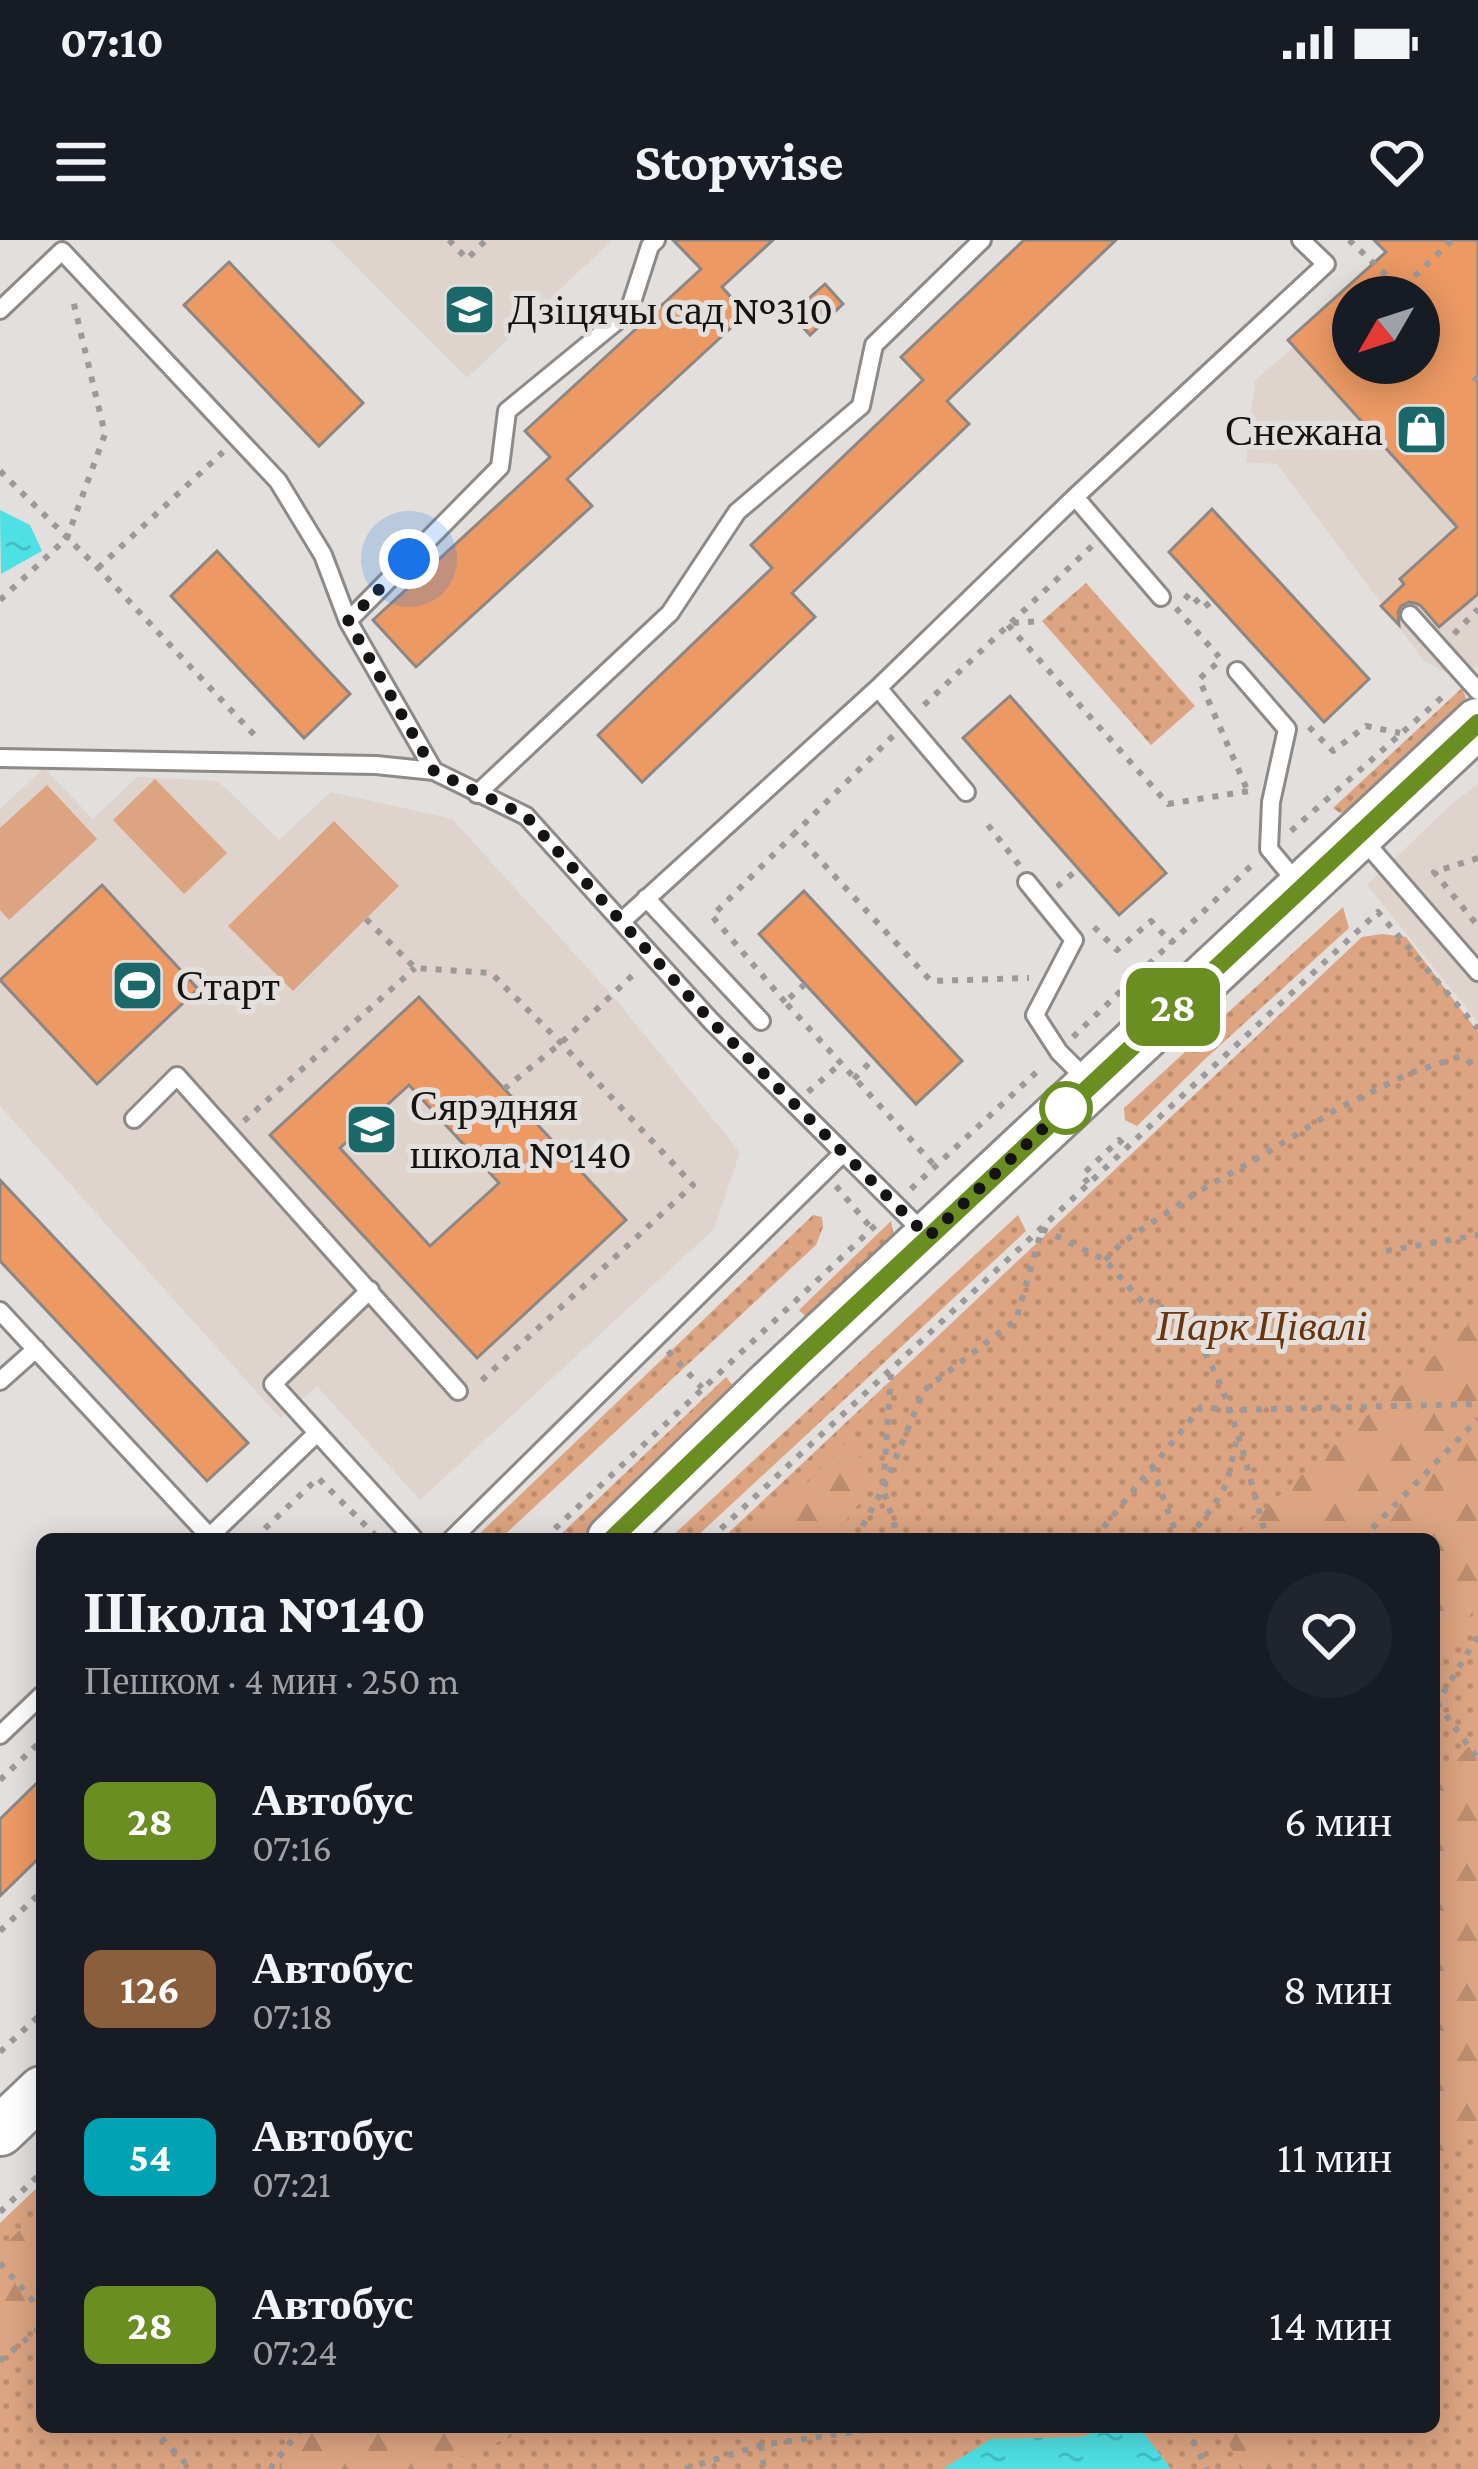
<!DOCTYPE html>
<html lang="ru">
<head>
<meta charset="utf-8">
<style>
  :root { --surface:#171b24; --page:#20242c; --text:#f1f3f6; --muted:#9ea1a6 }
  body { margin:0; font-family:"Crimson Pro",serif; background:var(--page); color:var(--text); height:100vh; display:flex; flex-direction:column; font-size:45px; white-space:nowrap }
  * { box-sizing:border-box; margin:0 }
  p { font-size:39px; color:var(--muted) }
  .icon { flex:none; width:66px; height:66px; fill:none; stroke:currentColor; stroke-width:2; stroke-linecap:round; stroke-linejoin:round }
  .map { position:relative; flex:1; overflow:hidden }
  .side { position:absolute; left:36px; top:1293px; width:1404px; height:900px; display:flex; flex-direction:column; background:var(--surface); border-radius:18px; box-shadow:0 6px 30px #0003 }
  .side>* { flex:none }
  .badge { padding:0 24px; border-radius:18px; font-size:42px; line-height:78px }
  .needle { width:78px; rotate:231deg }
  .fabs { position:absolute; left:1332px; top:36px; display:grid; gap:24px }
  .fabs a { display:grid; place-items:center; width:108px; height:108px; border-radius:50%; background:var(--surface); box-shadow:0 6px 30px #0003; font-size:60px }
  .you { position:absolute; width:60px; height:60px; margin:-30px; border:9px solid #fff; border-radius:50%; background:#1a73e8; box-shadow:0 0 0 18px #1a73e833 }
  .map>.badge { position:absolute; translate:-50% -50%; box-shadow:0 0 0 6px #fff }
  .round { display:grid; place-items:center; flex:none; width:126px; height:126px; border-radius:63px; background:var(--page) }
  .head { display:flex; align-items:center; justify-content:space-between; height:204px; padding:0 48px }
  h1 { font-size:57px; font-weight:700; line-height:90px }
  ul { padding:0; list-style:none }
  li { display:flex; align-items:center; gap:36px; height:168px; padding:0 48px }
  li div { flex:1 }
  li b { display:block; font-size:45px }
  li em { font-style:normal }
  li .badge { min-width:132px; font-weight:700; text-align:center }
  .status { display:flex; justify-content:space-between; align-items:center; height:84px; padding:0 60px; background:var(--surface); direction:ltr }
  .status svg { height:33px; fill:currentColor }
  header { display:flex; justify-content:space-between; align-items:center; height:156px; padding:0 48px; background:var(--surface); font-size:54px; font-weight:700 }
  .map>svg:first-child { display:block }
  .built { fill:#ded3cd }
  .grass { fill:url(#grass-dots) }
  .forest { fill:url(#forest-firs) }
  .garden { fill:#dca481 }
  .water { fill:url(#water-ripples) }
  .building { fill:#ec9963; stroke:#8a8785; stroke-width:3; fill-rule:evenodd }
  .lines { fill:none; stroke-linecap:round; stroke-linejoin:round }
  .lane-casing { stroke:#8d8a88; stroke-width:22 }
  .secondary-casing { stroke:#8d8a88; stroke-width:54 }
  .path { stroke:#9c9998; stroke-width:6; stroke-dasharray:6 9; stroke-linecap:butt }
  .lane { stroke:#fff; stroke-width:16 }
  .secondary { stroke:#fff; stroke-width:48 }
  .line-casing { stroke:#fff; stroke-width:27 }
  .line { stroke:#6b8e23; stroke-width:18 }
  .walk { stroke:#151313; stroke-width:12; stroke-dasharray:0 21.6 }
  .stop-dot { fill:#fff; stroke:#6b8e23; stroke-width:6 }
  .labels { text-anchor:middle; stroke-width:10; stroke-linejoin:round; paint-order:stroke }
  .poi-label { font-size:42px; fill:#151313; stroke:#e2dfdd; text-anchor:start }
  .park-label { font-size:42px; font-style:italic; fill:#6a350c; stroke:#e2dfdd }
</style>
</head>
<body>
<div class="status"><b>07:10</b><svg viewBox="0 0 49 12"><path d="M0 12V9h3v3zM5 12V6h3v6zM10 12V3h3v9zM15 12V0h3v12zM26 1h20v11H26zM47 4h2v5h-2z"/></svg></div>
<header><svg class="icon" aria-label="menu" viewBox="0 0 24 24"><path d="M4 6h16M4 12h16M4 18h16"/></svg>Stopwise<svg class="icon" aria-label="heart" viewBox="0 0 24 24"><path d="M12 20l-8-8c-3-5 5-10 8-4 3-6 11-1 8 4z"/></svg></header>
<div class="map">
<svg width="1478" height="2229" viewBox="0 0 1478 2229">
  <defs>
    <pattern id="grass-dots" width="8" height="8" patternUnits="userSpaceOnUse" patternTransform="scale(3)"><rect width="8" height="8" fill="#dca481"/><path d="M2 2h.1M6 6h.1" fill="none" stroke="#bc8c6f" stroke-width="1.8" stroke-linecap="round"/></pattern>
    <pattern id="forest-firs" width="22" height="20" patternUnits="userSpaceOnUse" patternTransform="scale(3)"><rect width="22" height="20" fill="#dca481"/><path d="M5 1l3.5 6h-7zM16 11l3.5 6h-7z" fill="#bc8c6f"/></pattern>
    <pattern id="water-ripples" width="26" height="14" patternUnits="userSpaceOnUse" patternTransform="scale(3)"><rect width="26" height="14" fill="#4de0e5"/><path d="M2 4q2-2 4 0t4 0M15 11q2-2 4 0t4 0" fill="none" stroke="#42bfc4"/></pattern>
  </defs>
  <rect width="100%" height="100%" fill="#e2dfdd"/>
  <path class="built" d="M330,0h282l-145,138z
    M1478,0v425l-12,12 12,12 -54,-28 -147,-197 -31,-2 9,-82 98,-83v66h66v-66z
    M44,528l49,51 44,-42 81,4 61,59 52,-48 121,27 160,176 128,157 -26,77 -294,271 -103,-114 -37,32 -280,-312v-297z
    M1478,544v238l-111,-137 87,-83z"/>
  <path class="grass" d="M1086,343l109,123 -44,39 -109,-124z
    M1462,448l4,10 -3,6 -117,108 -6,1 -7,-5z
    M1343,667l6,21 -145,132 -67,66 -12,-6 -1,-12z
    M1382,694l24,3 72,95v1437h-1478v-246l42,-40v244h1392v-888h-712l640,-602z
    M813,975l9,2 1,10 -7,18 -316,294h-26z
    M1018,975l8,16 -332,308h-25z
    M891,981l4,21 -78,86 -18,-18z
    M726,1137l14,17 -151,145h-33z"/>
  <path class="forest" d="M1478,1076v286l-44,74v-137h-203z
    M847,1202l20,24 3,23 -38,50h-91l66,-56z
    M1478,1496v387l-44,54v-391z
    M42,1969v108l-42,42v-110z
    M305,2187h232l-109,42h-149z
    M1219,2187h65l-5,42h-36z"/>
  <path class="garden" d="M155,539l72,74 -43,41 -71,-74z
    M47,545l50,54 -88,81 -9,-10v-82z
    M334,581l65,65 -106,105 -65,-65z"/>
  <path class="water" d="M0,270l30,15 12,26 -41,23z
    M1112,2187h27l32,42h-228l48,-30 90,-2z"/>
  <path class="building" d="M673,0h100l-51,47 24,27 -179,165 25,27 -176,161 -43,-47 177,-163 -25,-26 176,-162z
    M1024,0h92l-169,161 22,23 -177,169 23,24 -173,165 -44,-47 174,-167 -21,-23 172,-165 -22,-23z
    M1374,0h104v354l-39,33 -18,-21 -6,-3 -6,-1 -8,4 -3,6 1,13 -18,-19 23,-22 -4,-5 57,-52 -169,-187 98,-88zM1353,57h66v66h-66z
    M229,22l134,141 -44,43 -135,-141z
    M825,44l18,20 -33,31 -19,-21z
    M1212,269l157,170 -45,43 -155,-170z
    M217,311l133,143 -46,44 -133,-142z
    M1010,456l156,177 -47,42 -156,-177z
    M102,645l96,104 -101,95 -97,-104z
    M804,651l158,170 -46,43 -157,-170z
    M419,757l207,223 -149,138 -207,-223zM409,845l90,98 -69,63 -90,-98z
    M0,940l248,263 -41,38 -207,-220z
    M42,1538v77l-42,41v-77z"/>
  <g class="lines">
    <defs>
      <path id="lane" d="M0,70l62,-59 216,230 45,74 25,66 86,150
        M1075,257l86,100
        M1410,375l68,76
        M348,381l152,-154 7,-56 122,-100 21,-65 6,-6
        M1237,431l50,58 -16,73 -2,47 30,36
        M878,448l88,104
        M0,518l376,7 58,6 92,45 185,205 216,215
        M477,554l193,-181 67,-101 124,-106 13,-61 108,-105
        M1360,596l118,136
        M1027,642l47,58 -39,75 24,37 30,30
        M646,658l115,123
        M622,681l256,-233 197,-191 251,-233 -25,-24
        M134,879l43,-43 281,315
        M370,1050l-97,94 141,155
        M0,1071l210,226
        M0,1141l36,-32
        M207,1299l109,-105
        M452,1299l391,-386
        M0,1495l42,-40"/>
      <path id="secondary" d="M612,1299l155,-151 711,-665
        M0,1891l42,-40"/>
    </defs>
    <use href="#lane" class="lane-casing"/>
    <use href="#secondary" class="secondary-casing"/>
    <path class="path" d="M449,0l18,19 19,-19
      M1349,0l52,49 51,-49
      M1478,137l-5,4 5,6
      M0,231l98,97 162,173
      M98,328l125,-116
      M1185,359l5,-6 13,15 10,-8
      M0,360l67,-62 38,-104 -33,-138
      M1176,368l43,49
      M1013,383l29,-2
      M1008,385l160,179 81,-13
      M1454,394l24,-25
      M1216,424l-17,15 50,115
      M924,465l169,-160
      M1309,487l24,24 33,-25 34,7
      M893,496l-98,97 136,148 98,-3
      M988,585l31,40
      M1291,591l156,-138
      M1478,618l-44,14 44,54
      M1061,647l-2,-2 19,-16
      M366,679l49,49 76,5 70,70 132,142 -212,196
      M1094,687l23,23 34,-29 21,22
      M805,744l-20,18 149,163
      M785,762l-73,-86 83,-83
      M1073,797l181,-174
      M854,839l20,-21
      M504,849l57,-46 75,-71
      M808,852l32,-28
      M244,881l171,-153
      M1088,943l-6,-8 37,-35 8,8
      M836,946l36,43
      M911,949l131,-122
      M1042,989l63,31 40,45 10,-6 25,34 9,-6c43,61 57,141 78,212
      M1386,1011l92,-16
      M1105,1020l18,-18 76,-51 66,-37 72,-45 71,-35 53,-18 17,13
      M668,1111l34,37
      M891,1134l-8,115 16,50
      M1152,1226l26,73
      M254,1299l64,-61 58,58
      M544,1299l337,-319
      M710,1299l668,-627 100,117
      M855,1299l28,-50 41,-99 92,-70 25,-88
      M1094,1299l107,-132 28,3 249,-6
      M1188,1299l26,-34 13,-22 9,-41
      M1362,1299l116,-120
      M1434,1462l3,1 41,-67
      M1437,1463l41,56
      M0,1540l42,-40
      M0,1691l42,-40
      M0,1812l42,-39
      M0,1972l42,-40
      M0,2023l42,48
      M0,2121l42,-35
      M151,2187l40,42
      M1186,2187l21,42
      M761,2205l3,24
      M270,2229l32,-42
      M685,2229l76,-24 129,-18"/>
    <use href="#lane" class="lane"/>
    <use href="#secondary" class="secondary"/>
  </g>
  <g class="lines">
    <defs>
      <path id="line" d="M612,1299l188,-181 678,-635"/>
    </defs>
    <use href="#line" class="line-casing"/>
    <use href="#line" class="line"/>
    <path class="walk" d="M409,319l-61,62 86,150 92,45 185,205 217,216 139,-131 -1,2"/>
  </g>
  <defs>
    <symbol id="school-square" viewBox="-11 -11 22 22"><rect x="-9" y="-9" width="18" height="18" rx="4" fill="#1a686a" stroke="#e2dfdd"/><path d="M0-5L7-2L0 1L-7-2ZM-4 1L0 2.5L4 1V4Q0 6-4 4Z" fill="#fff"/></symbol>
    <symbol id="shop-square" viewBox="-11 -11 22 22"><rect x="-9" y="-9" width="18" height="18" rx="4" fill="#1a686a" stroke="#e2dfdd"/><path d="M-5-2.5h2.3a2.7 3.5 0 0 1 5.4 0H5L5.5 6h-11ZM-1.5-2.5h3a1.5 2.3 0 0 0-3 0Z" fill="#fff"/></symbol>
    <symbol id="stadium-square" viewBox="-11 -11 22 22"><rect x="-9" y="-9" width="18" height="18" rx="4" fill="#1a686a" stroke="#e2dfdd"/><path d="M0-5a6.5 5 0 1 0 0 10a6.5 5 0 1 0 0-10ZM-3.5-1.8h7v3.6h-7Z" fill="#fff"/></symbol>
  </defs>
  <g fill-rule="evenodd">
    <use href="#school-square" x="440" y="40" width="59" height="59"/>
    <use href="#shop-square" x="1392" y="160" width="59" height="59"/>
    <use href="#stadium-square" x="108" y="716" width="59" height="59"/>
    <use href="#school-square" x="342" y="860" width="59" height="59"/>
  </g>
  <circle class="stop-dot" cx="1066" cy="868" r="24"/>
  <g class="labels">
    <g class="poi-label">
      <text x="508" y="84">Дзіцячы сад №310</text>
      <text x="1383" y="205" text-anchor="end">Снежана</text>
      <text x="176" y="760">Старт</text>
      <text x="410" y="880">Сярэдняя<tspan x="410" dy="48">школа №140</tspan></text>
    </g>
    <g class="park-label">
      <text x="1262" y="1100">Парк Цівалі</text>
    </g>
  </g>
</svg>
<div class="fabs">
<a><svg class="needle" viewBox="-14 -14 28 28"><path d="M0-13l5 13h-10z" fill="#e53935"/><path d="M0 13l5-13h-10z" fill="#9ea1a6"/></svg></a>
</div>
<div class="you" style="left:409px;top:319px"></div>
<b class="badge" style="left:1173px;top:767px;background:#6b8e23;color:#fff">28</b>
<section class="side">
<div class="head"><div><h1>Школа №140</h1><p>Пешком · 4 мин · 250 m</p></div><a class="round"><svg class="icon" aria-label="heart" viewBox="0 0 24 24"><path d="M12 20l-8-8c-3-5 5-10 8-4 3-6 11-1 8 4z"/></svg></a></div>
<ul>
<li><span class="badge" style="background:#6b8e23;color:#fff">28</span><div><b>Автобус</b><p>07:16</p></div><em>6 мин</em></li>
<li><span class="badge" style="background:#8b5e3c;color:#fff">126</span><div><b>Автобус</b><p>07:18</p></div><em>8 мин</em></li>
<li><span class="badge" style="background:#00a3b4;color:#fff">54</span><div><b>Автобус</b><p>07:21</p></div><em>11 мин</em></li>
<li><span class="badge" style="background:#6b8e23;color:#fff">28</span><div><b>Автобус</b><p>07:24</p></div><em>14 мин</em></li>
</ul>
</section>
</div>
</body>
</html>
